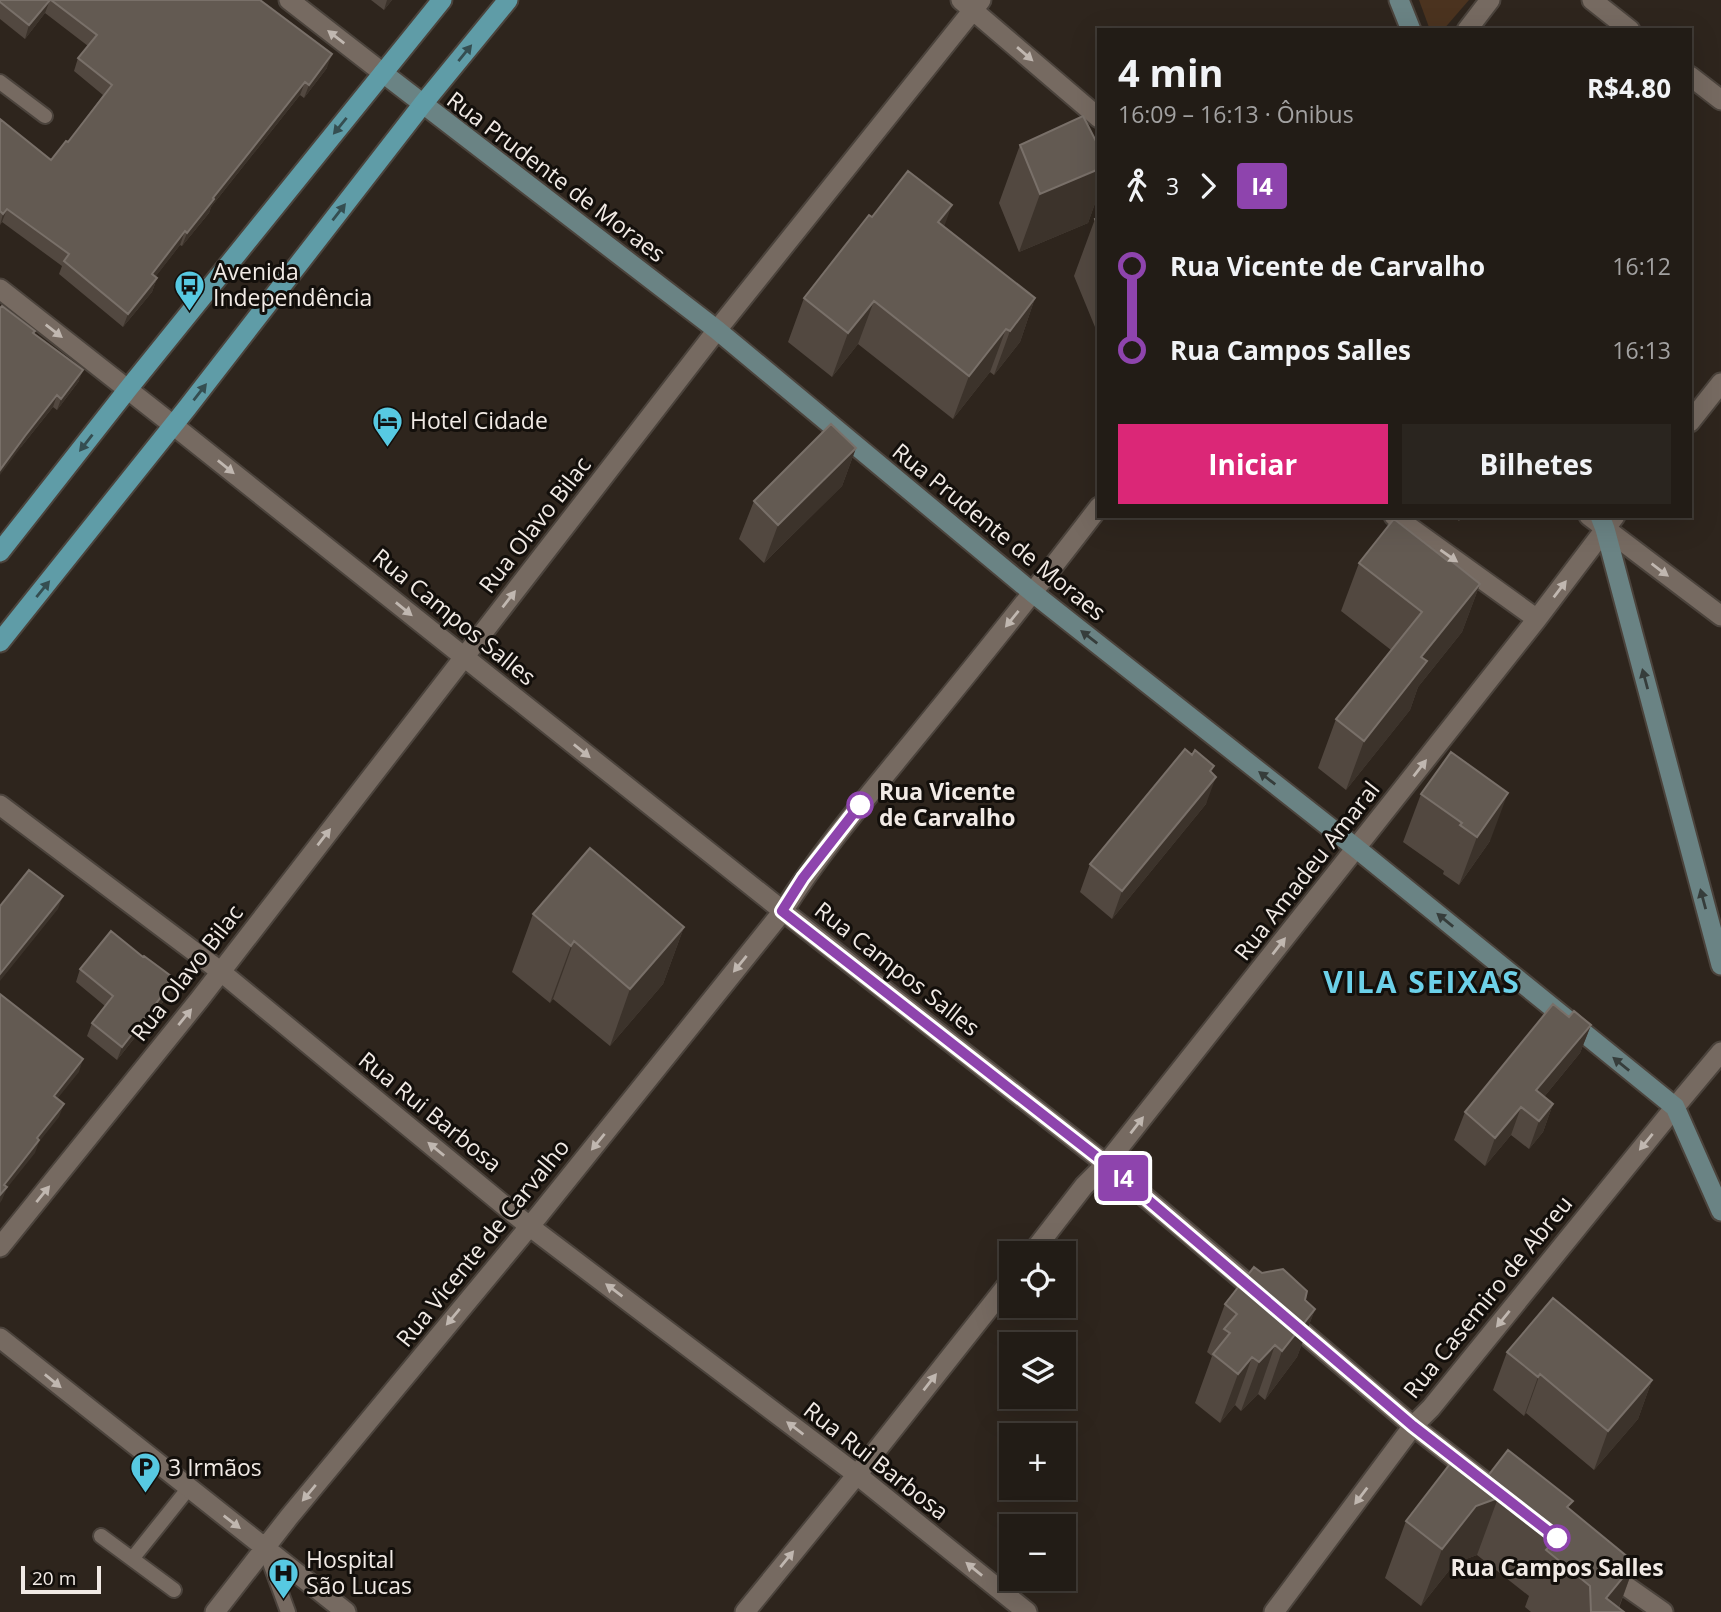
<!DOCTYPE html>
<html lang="pt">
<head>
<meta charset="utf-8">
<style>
  :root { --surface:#221c16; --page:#2a251f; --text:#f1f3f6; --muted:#a2a1a1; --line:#3f3a35; --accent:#db2777 }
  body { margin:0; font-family:"Open Sans",sans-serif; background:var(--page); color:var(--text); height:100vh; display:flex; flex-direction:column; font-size:26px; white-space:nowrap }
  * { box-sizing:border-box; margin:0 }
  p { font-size:23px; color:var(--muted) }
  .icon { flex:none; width:38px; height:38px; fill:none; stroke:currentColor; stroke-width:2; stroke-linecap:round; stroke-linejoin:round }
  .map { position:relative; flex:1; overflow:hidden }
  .side { position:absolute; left:1097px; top:28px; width:595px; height:490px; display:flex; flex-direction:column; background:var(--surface); border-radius:0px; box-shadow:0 7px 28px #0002,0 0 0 2px var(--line) }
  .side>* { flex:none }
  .badge { padding:0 14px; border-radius:5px; font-size:24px; line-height:46px }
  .controls { position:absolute; left:999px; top:1241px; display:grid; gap:14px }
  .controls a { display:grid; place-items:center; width:77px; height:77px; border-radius:0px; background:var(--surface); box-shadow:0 7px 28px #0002,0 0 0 2px var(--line); font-size:35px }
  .scale { position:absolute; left:21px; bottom:18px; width:80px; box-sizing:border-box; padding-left:7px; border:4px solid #f1eae5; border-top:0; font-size:19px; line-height:24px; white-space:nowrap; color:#f1eae5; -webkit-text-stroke:5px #130f0b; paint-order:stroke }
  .map>.badge { position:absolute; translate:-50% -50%; box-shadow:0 0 0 4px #fff }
  .legs { display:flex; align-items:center; gap:10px; height:77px; padding:0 21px; font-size:23px }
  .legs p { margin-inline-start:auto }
  .overview { display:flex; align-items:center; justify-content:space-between; height:119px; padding:0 21px }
  h1 { font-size:38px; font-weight:700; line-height:52px }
  .primary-button { display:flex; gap:14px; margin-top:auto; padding:14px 21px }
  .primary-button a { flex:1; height:80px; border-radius:0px; background:var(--accent); color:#fff; font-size:28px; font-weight:700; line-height:80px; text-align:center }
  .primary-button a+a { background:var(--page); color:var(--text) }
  ul { padding:0 21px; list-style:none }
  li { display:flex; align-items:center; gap:24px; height:84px; font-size:26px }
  li i { display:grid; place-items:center; width:10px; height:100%; margin:0 9px; background:currentColor }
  li i::after { content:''; width:18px; height:18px; margin:-9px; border:5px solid; border-radius:50%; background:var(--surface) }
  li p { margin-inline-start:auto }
  li:first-child i { background:linear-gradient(#0000 50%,currentColor 0) }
  li:last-child i { background:linear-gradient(currentColor 50%,#0000 0) }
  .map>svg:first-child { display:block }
  .green { fill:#4b331f }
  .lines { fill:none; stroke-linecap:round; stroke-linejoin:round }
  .service-casing { stroke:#4b433c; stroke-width:18 }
  .minor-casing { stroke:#4b433c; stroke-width:23 }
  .secondary-casing { stroke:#4b433c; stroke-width:23 }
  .primary-casing { stroke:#4b433c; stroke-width:23 }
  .service { stroke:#766a61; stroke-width:14 }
  .minor { stroke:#766a61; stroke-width:19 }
  .secondary { stroke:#6a8384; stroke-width:19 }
  .primary { stroke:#5f9ca7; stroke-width:19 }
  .wall { fill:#524840 }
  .shaded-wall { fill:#3c332b }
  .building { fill:#635a52; stroke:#797069; stroke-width:2 }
  .oneway { fill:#c0b7b0 }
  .oneway2 { fill:#354e51 }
  .oneway3 { fill:#363d3b }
  .line-1-casing { stroke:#fff; stroke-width:16 }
  .line-1 { stroke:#8e44ad; stroke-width:10 }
  .stop-1-dot { fill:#fff; stroke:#8e44ad; stroke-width:3.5 }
  .labels { text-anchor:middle; stroke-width:6; stroke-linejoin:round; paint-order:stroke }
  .street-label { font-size:23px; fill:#f1eae5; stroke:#130f0b }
  .poi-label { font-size:23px; fill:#f1eae5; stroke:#130f0b; text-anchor:start }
  .stop-label { font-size:23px; font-weight:bold; fill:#f1eae5; stroke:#130f0b; text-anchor:start }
  .district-label { font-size:30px; font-weight:bold; letter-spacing:2px; fill:#6cd1e9; stroke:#130f0b }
</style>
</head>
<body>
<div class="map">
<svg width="1721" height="1612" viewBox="0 0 1721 1612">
  <rect width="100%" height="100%" fill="#2e251d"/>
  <path class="green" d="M1419,0h50l-26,30h-13z"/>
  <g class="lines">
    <defs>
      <path id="service" d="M0,82l45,34
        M101,1536l73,54
        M265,1549l23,63
        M132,1559l56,-70"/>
      <path id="minor" d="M289,0l94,73
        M961,0l138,118
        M1592,0l38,30
        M1467,30l23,-30
        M1690,76l31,24
        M0,289l173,136 610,486 323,253 157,133
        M1690,422l31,-39
        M1394,516l143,103
        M1589,516l132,100
        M0,805l220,166 309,255 327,248 171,138
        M0,1247l199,-247 518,-670 264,-330
        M1032,1253l52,-67 22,-22 431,-545 78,-103
        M1285,1317l128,109 90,70
        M0,1338l346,274
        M1606,1572l57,40
        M215,1612l74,-95 250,-302 244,-304c38,-60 85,-115 130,-170 63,-77 125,-154 186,-234
        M745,1612l123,-151 144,-182
        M1274,1612l139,-186 18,-18 244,-301 46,-55"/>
      <path id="secondary" d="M1399,0l12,30
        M383,73l334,257 316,263 323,255 319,259 46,104
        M1600,516l5,13 116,436"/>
      <path id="primary" d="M0,552l128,-163 314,-389
        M0,642l187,-234 235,-303 86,-105"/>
    </defs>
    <use href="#service" class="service-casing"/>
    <use href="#minor" class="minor-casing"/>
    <use href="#secondary" class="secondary-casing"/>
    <use href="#primary" class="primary-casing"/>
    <use href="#service" class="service"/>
    <use href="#minor" class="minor"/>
    <use href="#secondary" class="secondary"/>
    <use href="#primary" class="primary"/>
  </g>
  <path class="wall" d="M0,0h261l-1,1 67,67 -23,30 -4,-3 -89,112 -2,6 -27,33 -2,-1 -25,32 2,1 -5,14 -29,35 -64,-53 3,-8 -60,-44 -2,3v-106l51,41 17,-18 35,-47 -29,-24 4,-13 10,-12 -43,-33 -20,26 -25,-20z
    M371,0h21l-8,10z
    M1020,145l79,2v45l-11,31 -69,29 -20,-49z
    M872,217l72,9 91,72 -15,44 -26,33 -4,-3 -37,47 -95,-75 -26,33 -44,-35 16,-44z
    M1099,217v108l-4,2 -21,-51 21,-57z
    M34,334l45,47 -22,29 -4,-3 -32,40z
    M856,448l-14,38 -78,77 -25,-24 15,-38z
    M1453,516h10l-4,5z
    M1448,561l32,23 -18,48 -44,55 -8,23 -64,80 -28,-22 18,-49 55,-69 -50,-39 18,-48z
    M1212,773l-6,31 -94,115 -32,-27 10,-28z
    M1421,794l69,47 -31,44 -16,-11 1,-3 -41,-29z
    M533,914l151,13 -21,57 -53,62 -57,-47 -3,4 -38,-31z
    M143,957l32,22 -4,13 -54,68 -30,-24 5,-13 13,-17 -29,-24 4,-13z
    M1569,1017l22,8 -11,28 -36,44 9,7 -10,28 -14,17 -18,-14 -26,31 -31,-26 11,-28z
    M1262,1273l43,27 10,9 -18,48 -32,43 -7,-6 -17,17 -6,-6 -15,18 -25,-20 17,-47 -5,-4 18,-48z
    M1507,1352l145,28 -14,39 -44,51 -68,-57 -2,3 -31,-26z
    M1480,1486l90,23 65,54 -16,45 5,4h-93l-6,-5 4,-11 -52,-41 -22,8 -34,43 -36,-28 21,-57z"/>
  <path class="shaded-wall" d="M50,0l-5,13 -20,26 4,-14z
    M387,0h5l-8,10z
    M332,54l-5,14 -23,30 5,-13z
    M305,82l-5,13 -89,112 -2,6 -27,33 5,-13 26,-35z
    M1099,169v23l-11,31 -69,29 21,-58z
    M952,205l-16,44 2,-27z
    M7,209l-5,13 -2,3 3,-11z
    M185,231l-5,14 -33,43 5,-14z
    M157,278l-5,14 -29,35 5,-13z
    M1035,298l-15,44 -26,33 16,-44z
    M874,301l-16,43 -26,33 16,-44z
    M1006,329l-16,43 -37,47 16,-43z
    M83,370l-4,11 -22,29 4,-11z
    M57,395l-4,12 -32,40 -21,28v-5l25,-34z
    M856,448l-14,38 -78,77 14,-38z
    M1480,584l-18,48 -44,55 -8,23 -64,80 18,-49 57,-84z
    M1214,766l-8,23 10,-12 -10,27 -94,115 10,-28z
    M1508,793l-18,48 -31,44 18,-48z
    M63,896l-5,13 -58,72v-7z
    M684,927l-21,57 -53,62 20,-57z
    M574,941l-21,58 -3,4 21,-57z
    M175,979l-4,13 -54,68 5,-13z
    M1591,1025l-11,28 -50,61 6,-24z
    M83,1059l-4,13 -30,37 5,-13z
    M64,1104l-5,13 -20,25 -4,11 -28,35 -5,12 -2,3v-8l4,-10 33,-47z
    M1553,1104l-10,28 -14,17 10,-28z
    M1521,1107l-10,28 -26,31 10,-28z
    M1315,1309l-18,48 -32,43 17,-49z
    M1275,1345l-17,49 -17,17 18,-49z
    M1252,1357l-17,48 -15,18 18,-49z
    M1540,1374l-14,39 -2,3 14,-39z
    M1652,1380l-14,39 -44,51 14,-39z
    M1498,1498l-21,57 -22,8 -34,43 21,-57 34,-43z
    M1635,1563l-18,49 -11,-14z"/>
  <path class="building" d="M0,0h50l-21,25 -29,-23z
    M51,0h209l72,54 -23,31 -4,-3 -92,116 1,1 -27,34 -2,-2 -33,43 5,4 -29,36 -64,-53 5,-7 -62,-45 -4,5 -3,-3v-92l51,41 15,-19 2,1 44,-57 -34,-27 19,-23z
    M1083,116l16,31v22l-59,25 -20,-49z
    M908,171l44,34 -14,17 97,76 -25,33 -4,-2 -37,47 -95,-75 -26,32 -44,-35 65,-83 3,2z
    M1099,217v11l-4,-9z
    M2,306l33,25 -2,2 50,37 -22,29 -4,-4 -32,41 -25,34v-162z
    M831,424l25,24 -78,77 -24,-24z
    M1394,519l54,42 2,-1 30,24 -59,73 6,4 -63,80 -28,-22 86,-107 -63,-49z
    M1185,749l7,6 3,-5 19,16 -4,5 6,6 -94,114 -32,-27z
    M1451,752l57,41 -31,44 -17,-12 2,-2 -41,-29z
    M590,848l94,79 -54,62 -56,-48 -3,5 -38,-32z
    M29,870l34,26 -63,78v-68z
    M111,931l32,26 1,-1 31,23 -53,68 -30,-24 21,-27 -33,-27z
    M0,994l83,65 -29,37 10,8 -27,34 2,2 -35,45 3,2 -7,8z
    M1553,1004l16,13 5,-6 17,14 -55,65 17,14 -14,17 -18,-14 -26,31 -30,-26z
    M1254,1267l8,6 21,-4 24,22 -2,9 10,9 -33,42 -7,-6 -16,17 -7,-5 -14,17 -25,-20 17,-21 -6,-4 13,-15 -12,-10z
    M1553,1298l99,82 -44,51 -68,-57 -2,3 -31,-25z
    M1508,1450l65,51 -6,6 68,56 -29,35 18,14h-33l-1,-26 -44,-36 8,-9 -56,-43 -22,8 -34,43 -36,-28 44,-57 30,22z"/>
  <defs><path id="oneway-solid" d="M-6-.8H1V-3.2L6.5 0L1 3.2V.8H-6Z" transform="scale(1.75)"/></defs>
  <g class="oneway">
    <use href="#oneway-solid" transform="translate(336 37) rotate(-142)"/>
    <use href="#oneway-solid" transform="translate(1025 54) rotate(41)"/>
    <use href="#oneway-solid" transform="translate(54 331) rotate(38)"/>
    <use href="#oneway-solid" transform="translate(226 467) rotate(39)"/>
    <use href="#oneway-solid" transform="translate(1449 556) rotate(35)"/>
    <use href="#oneway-solid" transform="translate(1660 570) rotate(37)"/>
    <use href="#oneway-solid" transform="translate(1560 589) rotate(-53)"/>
    <use href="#oneway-solid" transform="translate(509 599) rotate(-52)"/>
    <use href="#oneway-solid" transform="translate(404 609) rotate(39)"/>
    <use href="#oneway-solid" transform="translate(1012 619) rotate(129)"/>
    <use href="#oneway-solid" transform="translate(582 751) rotate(39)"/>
    <use href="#oneway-solid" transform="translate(1420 768) rotate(-52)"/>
    <use href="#oneway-solid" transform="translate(324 837) rotate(-52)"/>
    <use href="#oneway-solid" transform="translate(1279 946) rotate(-52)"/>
    <use href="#oneway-solid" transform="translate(740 964) rotate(129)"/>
    <use href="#oneway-solid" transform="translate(185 1017) rotate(-51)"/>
    <use href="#oneway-solid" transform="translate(1137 1125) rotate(-52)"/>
    <use href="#oneway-solid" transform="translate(598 1142) rotate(129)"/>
    <use href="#oneway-solid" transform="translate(1646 1142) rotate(129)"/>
    <use href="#oneway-solid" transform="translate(436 1149) rotate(-141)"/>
    <use href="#oneway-solid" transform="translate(43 1194) rotate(-51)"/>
    <use href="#oneway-solid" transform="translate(614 1290) rotate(-143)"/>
    <use href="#oneway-solid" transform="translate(453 1317) rotate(130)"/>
    <use href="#oneway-solid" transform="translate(1503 1319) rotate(129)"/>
    <use href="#oneway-solid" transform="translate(53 1381) rotate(39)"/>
    <use href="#oneway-solid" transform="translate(930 1382) rotate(-52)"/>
    <use href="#oneway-solid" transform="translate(795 1428) rotate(-143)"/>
    <use href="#oneway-solid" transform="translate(309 1493) rotate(130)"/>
    <use href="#oneway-solid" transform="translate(1361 1496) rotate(127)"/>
    <use href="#oneway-solid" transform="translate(232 1522) rotate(38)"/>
    <use href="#oneway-solid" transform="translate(787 1559) rotate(-51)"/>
    <use href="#oneway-solid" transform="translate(974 1569) rotate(-141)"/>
  </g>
  <g class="oneway2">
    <use href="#oneway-solid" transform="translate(465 53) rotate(-51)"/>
    <use href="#oneway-solid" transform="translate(340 126) rotate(129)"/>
    <use href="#oneway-solid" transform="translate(339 212) rotate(-52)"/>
    <use href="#oneway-solid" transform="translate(200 392) rotate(-52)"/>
    <use href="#oneway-solid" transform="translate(86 443) rotate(128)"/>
    <use href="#oneway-solid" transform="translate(43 589) rotate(-51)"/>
  </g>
  <g class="oneway3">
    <use href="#oneway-solid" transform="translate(1089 637) rotate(-142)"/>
    <use href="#oneway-solid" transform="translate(1645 679) rotate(-105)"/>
    <use href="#oneway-solid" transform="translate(1267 778) rotate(-142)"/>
    <use href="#oneway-solid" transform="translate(1703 899) rotate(-105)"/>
    <use href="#oneway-solid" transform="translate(1445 920) rotate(-141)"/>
    <use href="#oneway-solid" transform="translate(1621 1064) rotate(-141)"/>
  </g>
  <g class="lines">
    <defs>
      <path id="line-1" d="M860,805l-57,73 -21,33 324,253 307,262 144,112"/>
    </defs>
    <use href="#line-1" class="line-1-casing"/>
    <use href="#line-1" class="line-1"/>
  </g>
  <defs>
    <symbol id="bus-pin" viewBox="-11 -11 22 30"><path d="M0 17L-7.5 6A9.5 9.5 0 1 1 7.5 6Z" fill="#57c9e2" stroke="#130f0b"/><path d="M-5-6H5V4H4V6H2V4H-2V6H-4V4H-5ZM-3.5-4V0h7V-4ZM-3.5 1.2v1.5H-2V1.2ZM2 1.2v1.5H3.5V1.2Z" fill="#111"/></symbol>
    <symbol id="hotel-pin" viewBox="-11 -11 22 30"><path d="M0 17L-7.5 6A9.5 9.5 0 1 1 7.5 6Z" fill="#57c9e2" stroke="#130f0b"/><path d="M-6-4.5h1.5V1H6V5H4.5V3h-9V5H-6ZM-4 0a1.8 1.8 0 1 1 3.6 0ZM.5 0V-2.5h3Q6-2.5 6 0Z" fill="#111"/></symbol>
    <symbol id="parking-pin" viewBox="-11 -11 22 30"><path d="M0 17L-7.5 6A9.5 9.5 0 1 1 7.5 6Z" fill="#57c9e2" stroke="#130f0b"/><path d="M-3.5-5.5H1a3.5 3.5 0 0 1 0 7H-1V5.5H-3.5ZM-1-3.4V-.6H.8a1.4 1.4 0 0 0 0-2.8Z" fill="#111"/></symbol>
    <symbol id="hospital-pin" viewBox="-11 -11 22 30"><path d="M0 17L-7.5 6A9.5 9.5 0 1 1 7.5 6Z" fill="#57c9e2" stroke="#130f0b"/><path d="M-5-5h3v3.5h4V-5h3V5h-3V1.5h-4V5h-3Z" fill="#111"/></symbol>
  </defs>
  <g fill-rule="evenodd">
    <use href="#bus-pin" x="172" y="268" width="35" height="47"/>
    <use href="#hotel-pin" x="370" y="404" width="35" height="47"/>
    <use href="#parking-pin" x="128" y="1450" width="35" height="47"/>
    <use href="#hospital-pin" x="266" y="1556" width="35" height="47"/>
  </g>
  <g class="stop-1-dot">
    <circle cx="860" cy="805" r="12"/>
    <circle cx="1557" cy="1538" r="12"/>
  </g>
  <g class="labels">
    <g class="street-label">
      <text transform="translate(556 177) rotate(37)" y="8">Rua Prudente de Moraes</text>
      <text transform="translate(535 525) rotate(-52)" y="8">Rua Olavo Bilac</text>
      <text transform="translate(999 532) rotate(39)" y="8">Rua Prudente de Moraes</text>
      <text transform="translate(454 617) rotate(39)" y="8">Rua Campos Salles</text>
      <text transform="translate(1307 871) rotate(-52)" y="8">Rua Amadeu Amaral</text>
      <text transform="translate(897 969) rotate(38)" y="8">Rua Campos Salles</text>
      <text transform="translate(187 973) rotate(-52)" y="8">Rua Olavo Bilac</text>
      <text transform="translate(430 1112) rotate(39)" y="8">Rua Rui Barbosa</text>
      <text transform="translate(483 1243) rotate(-51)" y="8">Rua Vicente de Carvalho</text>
      <text transform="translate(1488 1297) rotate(-51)" y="8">Rua Casemiro de Abreu</text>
      <text transform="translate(876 1461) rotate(38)" y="8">Rua Rui Barbosa</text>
    </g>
    <g class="poi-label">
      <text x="213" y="280">Avenida<tspan x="213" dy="26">Independência</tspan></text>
      <text x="410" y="429">Hotel Cidade</text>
      <text x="168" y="1476">3 Irmãos</text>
      <text x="306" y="1568">Hospital<tspan x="306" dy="26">São Lucas</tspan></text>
    </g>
    <g class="stop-label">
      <text x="879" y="800">Rua Vicente<tspan x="879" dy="26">de Carvalho</tspan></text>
      <text x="1557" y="1576" text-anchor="middle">Rua Campos Salles</text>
    </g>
    <g class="district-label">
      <text x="1422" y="993">VILA SEIXAS</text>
    </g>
  </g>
</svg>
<div class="controls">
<a><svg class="icon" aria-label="locate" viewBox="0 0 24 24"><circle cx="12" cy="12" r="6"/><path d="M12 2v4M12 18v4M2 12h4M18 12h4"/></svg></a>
<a><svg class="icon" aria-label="layers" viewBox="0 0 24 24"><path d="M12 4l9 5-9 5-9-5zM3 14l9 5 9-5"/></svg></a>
<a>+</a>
<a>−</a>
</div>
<div class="scale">20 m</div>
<b class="badge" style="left:1123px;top:1178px;background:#8e44ad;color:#fff">I4</b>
<section class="side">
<div class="overview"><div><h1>4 min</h1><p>16:09 – 16:13 · Ônibus</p></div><b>R$4.80</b></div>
<div class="legs"><svg class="icon" aria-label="walk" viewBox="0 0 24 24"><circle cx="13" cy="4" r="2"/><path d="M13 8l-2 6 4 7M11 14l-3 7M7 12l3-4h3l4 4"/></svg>3<svg class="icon" aria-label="forward" viewBox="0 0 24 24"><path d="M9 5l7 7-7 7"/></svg><b class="badge" style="background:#8e44ad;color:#fff">I4</b></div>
<ul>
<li><i style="color:#8e44ad"></i><b>Rua Vicente de Carvalho</b><p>16:12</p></li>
<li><i style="color:#8e44ad"></i><b>Rua Campos Salles</b><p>16:13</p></li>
</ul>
<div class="primary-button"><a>Iniciar</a><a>Bilhetes</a></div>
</section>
</div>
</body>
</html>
